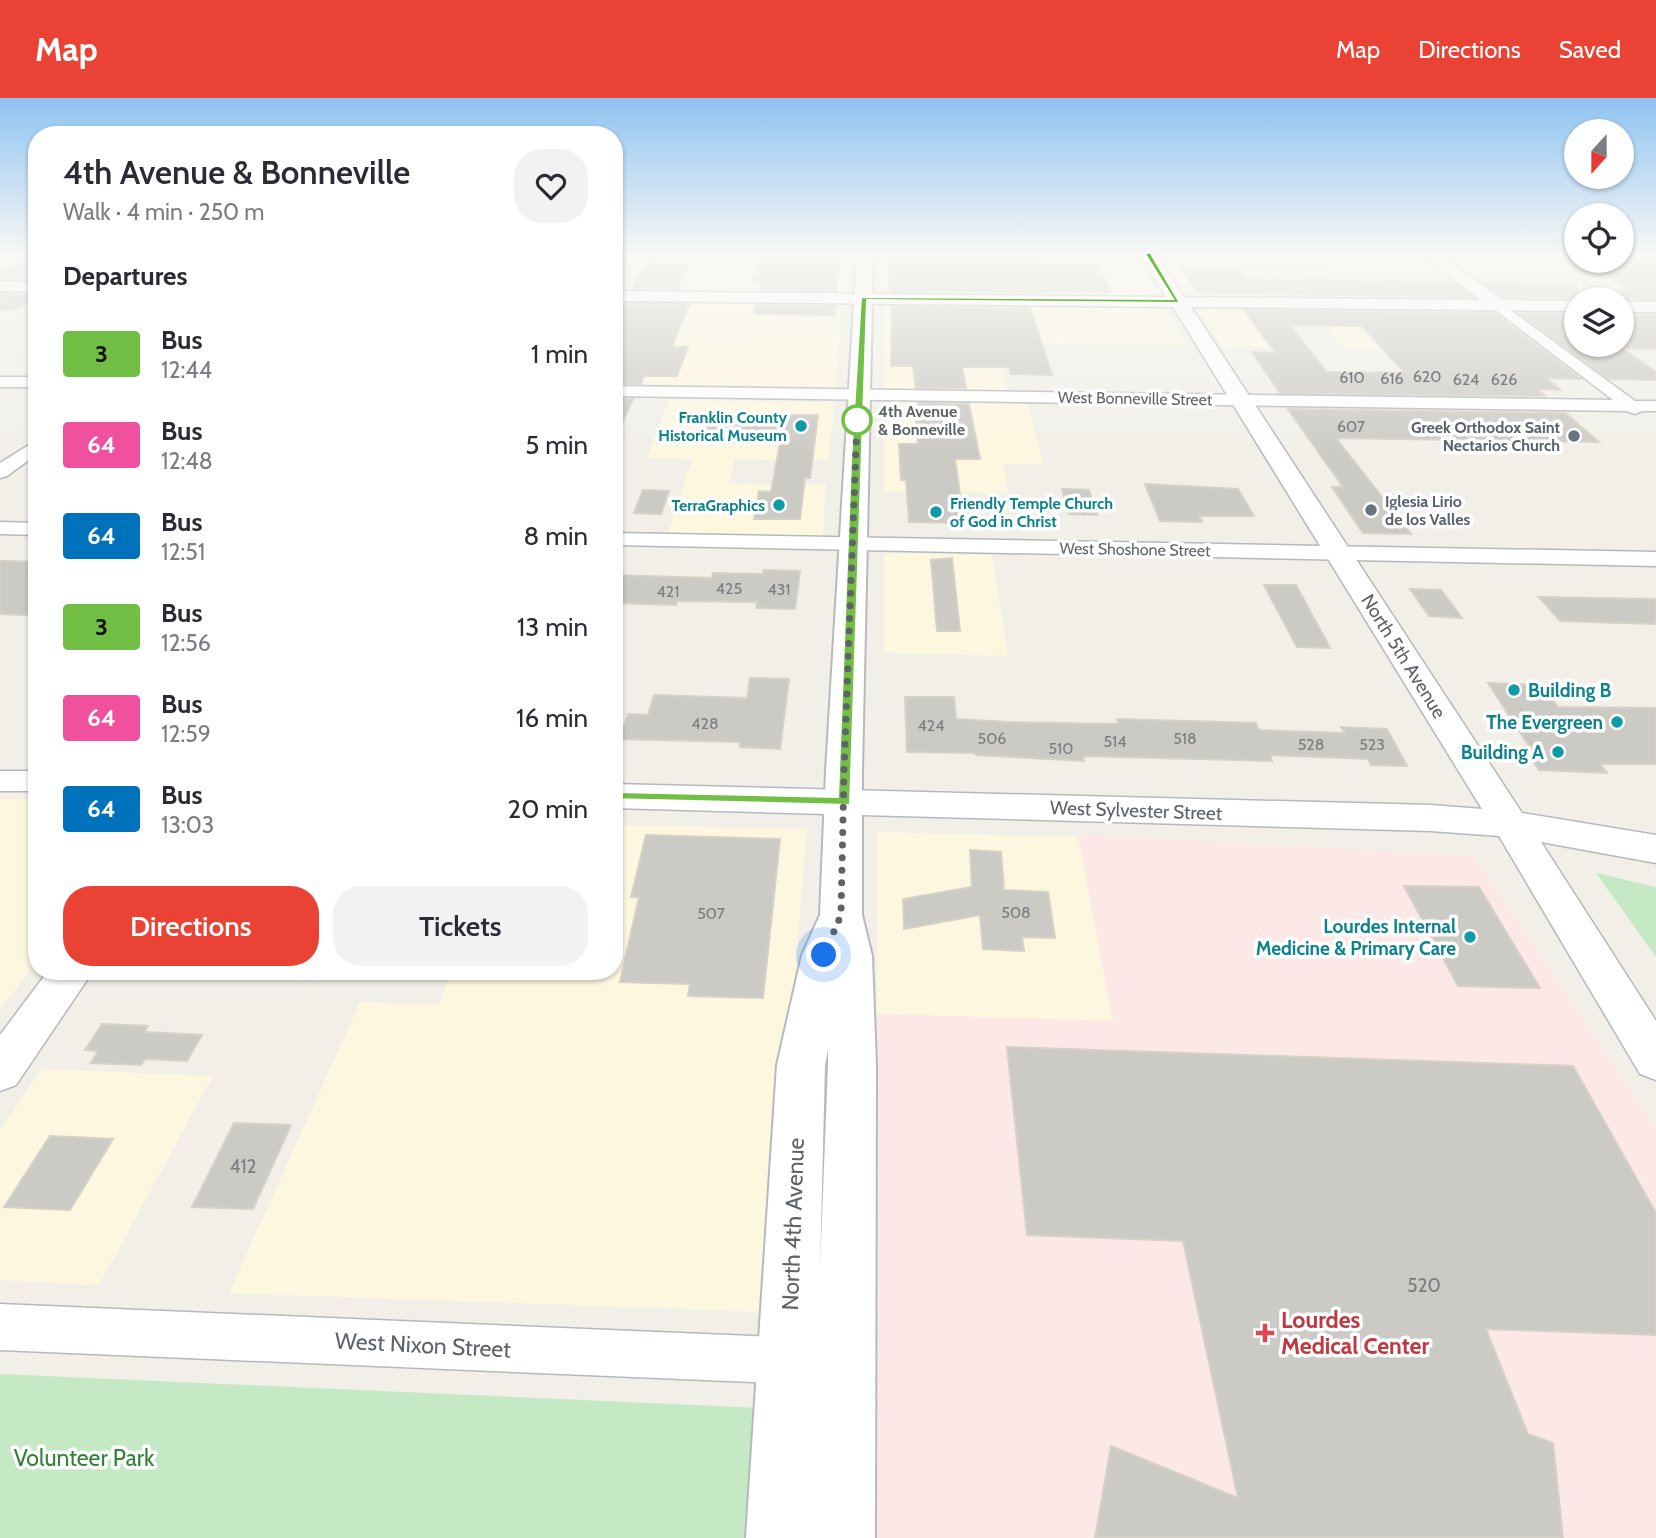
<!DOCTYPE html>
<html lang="en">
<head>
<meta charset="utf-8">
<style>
  :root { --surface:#fff; --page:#f2f2f3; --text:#2b2b33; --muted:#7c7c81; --accent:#ea4335 }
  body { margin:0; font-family:Cabin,sans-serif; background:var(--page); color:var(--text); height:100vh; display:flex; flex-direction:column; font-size:26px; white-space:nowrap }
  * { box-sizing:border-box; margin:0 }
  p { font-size:23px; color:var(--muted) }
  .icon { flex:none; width:38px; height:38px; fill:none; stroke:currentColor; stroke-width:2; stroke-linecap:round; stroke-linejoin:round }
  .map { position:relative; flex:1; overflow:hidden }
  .sheet { position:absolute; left:28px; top:28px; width:595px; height:854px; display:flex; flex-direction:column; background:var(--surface); border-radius:28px; box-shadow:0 2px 5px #0004 }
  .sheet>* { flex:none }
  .badge { padding:0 14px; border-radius:5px; font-size:24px; line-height:46px }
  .needle { width:46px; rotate:201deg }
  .buttons { position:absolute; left:1564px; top:21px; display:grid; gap:14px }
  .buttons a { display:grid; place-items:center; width:70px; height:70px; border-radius:50%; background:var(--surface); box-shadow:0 2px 5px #0004; font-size:35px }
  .you { position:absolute; width:35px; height:35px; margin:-18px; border:5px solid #fff; border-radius:50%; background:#1a73e8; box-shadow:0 0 0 10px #1a73e833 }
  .map>.badge { position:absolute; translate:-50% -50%; box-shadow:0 0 0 4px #fff }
  h2 { padding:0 35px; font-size:26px; line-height:63px }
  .round { display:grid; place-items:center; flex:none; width:74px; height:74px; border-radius:28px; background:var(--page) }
  .head { display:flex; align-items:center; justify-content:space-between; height:119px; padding:0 35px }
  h1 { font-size:33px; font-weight:600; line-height:52px }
  .primary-button { display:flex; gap:14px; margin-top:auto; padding:14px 35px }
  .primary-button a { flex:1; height:80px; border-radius:28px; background:var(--accent); color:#fff; font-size:28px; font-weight:600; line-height:80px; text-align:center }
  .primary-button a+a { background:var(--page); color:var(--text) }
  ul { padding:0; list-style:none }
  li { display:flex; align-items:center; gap:21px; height:91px; padding:0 35px }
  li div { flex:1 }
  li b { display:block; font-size:26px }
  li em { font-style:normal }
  li .badge { min-width:77px; font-weight:700; text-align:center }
  header { display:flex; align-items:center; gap:42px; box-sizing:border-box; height:98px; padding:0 35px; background:var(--accent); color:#fff }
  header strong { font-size:33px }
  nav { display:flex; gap:38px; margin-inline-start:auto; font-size:24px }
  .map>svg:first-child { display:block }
  .commercial { fill:#fef7e0 }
  .medical { fill:#fce8e6 }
  .green { fill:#c5e8c5 }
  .building { fill:#cccac5; stroke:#d6d1c6; stroke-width:2; fill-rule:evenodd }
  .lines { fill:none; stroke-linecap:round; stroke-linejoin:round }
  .minor-casing { stroke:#b5b8bc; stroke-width:3 }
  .tertiary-casing { stroke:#b5b8bc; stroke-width:3 }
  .secondary-casing { stroke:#b6babf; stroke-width:4 }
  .minor { fill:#fff; fill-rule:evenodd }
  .tertiary { fill:#fff; fill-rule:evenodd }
  .secondary { fill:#fff; fill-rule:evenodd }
  .line { fill:#71bf44; stroke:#fff; stroke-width:2 }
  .walk { stroke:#5f6368; stroke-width:7; stroke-dasharray:0 12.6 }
  .stop-dot { fill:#fff; stroke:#71bf44; stroke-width:3.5 }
  .culture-dot { fill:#0f9aa8; stroke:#fff; stroke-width:2.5 }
  .worship-dot { fill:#6b7280; stroke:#fff; stroke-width:2.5 }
  .health-dot { fill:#e0444e; stroke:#fff; stroke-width:2.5 }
  .labels { text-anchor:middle; stroke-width:7; stroke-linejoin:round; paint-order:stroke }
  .number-label { font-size:16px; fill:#7a7d7f }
  .far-street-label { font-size:16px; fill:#5f6368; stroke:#fff }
  .far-stop-label { font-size:16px; font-weight:bold; fill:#5f6368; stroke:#fff; text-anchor:start }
  .far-culture-label { font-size:16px; font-weight:bold; fill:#0d838f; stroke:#fff; text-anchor:end }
  .far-worship-label { font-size:16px; font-weight:bold; fill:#5b616d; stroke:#fff; text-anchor:end }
  .street-label { font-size:19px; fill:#5f6368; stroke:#fff }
  .culture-label { font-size:19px; font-weight:bold; fill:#0d838f; stroke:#fff; text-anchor:end }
  .near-number-label { font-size:19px; fill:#7a7d7f }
  .near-street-label { font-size:23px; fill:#5f6368; stroke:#fff }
  .near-health-label { font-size:23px; font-weight:bold; fill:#be3a42; stroke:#fff; text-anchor:start }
  .near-park-label { font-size:23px; fill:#348238; stroke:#fff }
</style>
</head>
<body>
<header>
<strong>Map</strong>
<nav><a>Map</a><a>Directions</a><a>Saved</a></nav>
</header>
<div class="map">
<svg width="1656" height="1440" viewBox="0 0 1656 1440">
  <rect width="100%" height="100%" fill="#f1efe8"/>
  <path class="commercial" d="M614,156h235l-3,38 -232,-3z
    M883,156h251l25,41 -275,-3z
    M1161,156h261l17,13 -205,-3 25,32 -70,-1z
    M1438,156h139v7h45v-7h34v15l-200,-2z
    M614,202l229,3 -8,84 -221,-3z
    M884,205l280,4 23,38 -191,-2 11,50 -124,-2z
    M1198,210l78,1 32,39 -85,-2z
    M1310,212h33l36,39 -35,-1z
    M669,302l166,2 -7,59 -93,-2 -6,24 97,2 -3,52 -155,-3 24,-75 -45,-1z
    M884,302l144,2 15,63 -40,-1 5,29 -124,-2z
    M884,455l108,2 16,101 -124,-3z
    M0,701h37v162l-37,49z
    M614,727l193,4 -40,483 -538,-19 131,-291 79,3 12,-34h163z
    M877,734l201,5 35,184 -236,-7z
    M42,971l171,7 -114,209 -99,-5v-150z"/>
  <path class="medical" d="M1078,736l396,22 182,273v409h-784l5,-524 236,7z"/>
  <path class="green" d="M1596,775l60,14v70z
    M0,1276l762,34 -10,130h-752z"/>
  <path class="building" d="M760,156h80l-4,37 -76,-1 2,-9h-10z
    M889,156h143l4,10 62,1 13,27 -219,-1 -3,-3z
    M1622,156h34v45h-34v-13h3l-42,-25h39z
    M37,158v23l-37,-1v-4z
    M652,162h38l-13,29h-45l13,-24h4z
    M1180,168h55l11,13 207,3 19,15 -273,-4z
    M1483,185l94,2v13l-74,-1z
    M0,196l37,1v3l-20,11 -17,1z
    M624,206h65l-17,43h16l-11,29h-33l-3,8 -27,-1v-61z
    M756,207l79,1 -1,9 -80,-1z
    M892,209l138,1 22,67 -41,-1 -1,-7h-48l4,21h-50l-3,-22h-22z
    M1244,212l251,3 86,66 -35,-1 14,12 -23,-1 8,7 -265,-3 -28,-41 24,1zM1289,227l73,1 43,47 -78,-1z
    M1519,215l58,1v31h40l39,27v8l-47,-1z
    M1622,217h34v34l-34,-1z
    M614,301h19l-19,41z
    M918,305l51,1 11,55h-25l9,64 -55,-1 -3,-42h-5l-2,-36h19l-3,-30h5z
    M1288,311l277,4 34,29 -263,-4 75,96 -48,-1 -31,-46h11z
    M783,317h35l-8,63h-5l-5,41h-46l5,-28 12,1 9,-49 -77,-1 7,-26 73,1z
    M1145,386l93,5 16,27h-55l3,6 -42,-1z
    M1062,391l27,1 8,25 -28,-1z
    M643,392l26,1 -8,23 -27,-1z
    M952,460l8,73h-23l-6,-71z
    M0,463l37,1v44l-10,9 -27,-1z
    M763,472l37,1 -5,38 -39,-1 1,-6 -80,-1 -1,4 -62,-2v-28l98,3 1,-5 50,1z
    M1264,487h32l34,63 -33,-1z
    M1410,491l31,1 21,28 -33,-2z
    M1539,499l117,2v25l-96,-3z
    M750,580l39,1 -9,70 -40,-2v-5l-120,-3 8,-25 20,1 6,-20 93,3z
    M1488,585l54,2 16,22 98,1v56h-56l7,9 -68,-3 -16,-24h6z
    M905,599h49l2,22 52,3 110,2 -1,-5 139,4 3,7 86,3 -4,-6 46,2 20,37 -36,-1 -3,-6 -98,-4 2,6 -189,-5 1,5 -108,-6 -1,-2 -68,-1z
    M646,737l134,4 -17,159 -75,-2 2,-12 -70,-2 19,-85h-8z
    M970,752l31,2 3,38 44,2 7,46 -33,-1 2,14 -41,-2 -3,-34 -76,14 -1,-30 69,-12z
    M1404,788l75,1 61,101 -82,-2z
    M102,926l46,2 -4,6 58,3 -15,26 -42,-2 -4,6 -50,-2 7,-12 -13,-1z
    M1007,949l566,19 83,147v122l-170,-6 42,105 25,9 10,95h-468l16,-92 127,52 -55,-257 -156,-6z
    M234,1025l57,2 -38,84 -61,-2z
    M50,1038l63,3 -43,71 -66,-3z"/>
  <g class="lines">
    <defs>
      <path id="minor" d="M1498,203l137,100h21v10h-14l-7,3 -9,-3 -1012,-15v-10l999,14 -120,-92 -2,-3z
        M0,279h37v10h-37z
        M37,342v14l-30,22 -7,2v-15z
        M0,424l37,1v12l-37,-1z
        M614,435l1042,19v14l-1042,-21z
        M0,673h37v20h-37z
        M0,1206l797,34 16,7 7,16 -7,16 -16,7 -797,-34z"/>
      <path id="tertiary" d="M9,156h20l-29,15v-11z
        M1140,156h15l29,43 296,3 -58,-46h17l63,46 75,1v10l-386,-4 331,506 134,22v28l-115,-21 115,179v59l-16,-6 -141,-238 -68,-5 -817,-23v-24l817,21 51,4 -309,-502 -559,-6v-10l552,6z
        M0,183l37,1v10l-37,-1z
        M1622,204h34v10h-34z
        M48,873h45l-77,114 -16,6v-56z"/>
      <path id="secondary" d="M857,156h16l-11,517v144l10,41 4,109 -1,473h-129l31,-473 25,-110 18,-40 6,-144zM828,952v15l-8,204 5,-204z"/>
    </defs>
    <use href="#minor" class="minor-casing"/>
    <use href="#tertiary" class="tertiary-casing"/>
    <use href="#secondary" class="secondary-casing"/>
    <use href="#minor" class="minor"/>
    <use href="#tertiary" class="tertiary"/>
    <use href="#secondary" class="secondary"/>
  </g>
  <linearGradient id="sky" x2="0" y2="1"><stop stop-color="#8fc3f1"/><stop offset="0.44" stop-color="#f9f8f5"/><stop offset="1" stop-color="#f9f8f5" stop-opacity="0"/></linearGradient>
  <rect width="1656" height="357" fill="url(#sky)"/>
  <path class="line" d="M1150,154l30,51 -313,-3 -17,505 -240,-6v-6l4,-1 224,5 13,-336 10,-164 312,2 -28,-45z"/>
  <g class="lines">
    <path class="walk" d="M824,857l17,-40 3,-144 13,-351"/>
  </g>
  <circle class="stop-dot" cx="857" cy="322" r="14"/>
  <g class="culture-dot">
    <circle cx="801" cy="328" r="7"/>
    <circle cx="779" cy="407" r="7"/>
    <circle cx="936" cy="414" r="7"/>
    <circle cx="1514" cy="592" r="7"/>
    <circle cx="1617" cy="624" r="7"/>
    <circle cx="1558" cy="654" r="7"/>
    <circle cx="1470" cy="839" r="7"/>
  </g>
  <g class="worship-dot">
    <circle cx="1574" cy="338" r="7"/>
    <circle cx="1371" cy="412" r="7"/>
  </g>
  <path class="health-dot" d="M1261.5 1224.5h7v7h7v7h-7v7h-7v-7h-7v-7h7z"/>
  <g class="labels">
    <g class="number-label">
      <text x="1427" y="284">620</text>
      <text x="1352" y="285">610</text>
      <text x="1392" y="286">616</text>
      <text x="1466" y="287">624</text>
      <text x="1504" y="287">626</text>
      <text x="1351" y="334">607</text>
      <text x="729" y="496">425</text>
      <text x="779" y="497">431</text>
      <text x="668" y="499">421</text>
      <text x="705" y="631">428</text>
      <text x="931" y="633">424</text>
      <text x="992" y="646">506</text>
      <text x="1185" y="646">518</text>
      <text x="1115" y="649">514</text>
      <text x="1311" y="652">528</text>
      <text x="1372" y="652">523</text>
      <text x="1061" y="656">510</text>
      <text x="1016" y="820">508</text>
      <text x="711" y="821">507</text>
    </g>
    <g class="far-street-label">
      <text transform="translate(1135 300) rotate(1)" y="6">West Bonneville Street</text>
      <text transform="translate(1135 451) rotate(1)" y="6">West Shoshone Street</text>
    </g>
    <g class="far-stop-label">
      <text x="878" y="319">4th Avenue<tspan x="878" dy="18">&amp; Bonneville</tspan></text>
    </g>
    <g class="far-culture-label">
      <text x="787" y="325">Franklin County<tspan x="787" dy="18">Historical Museum</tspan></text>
      <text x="950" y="411" text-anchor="start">Friendly Temple Church<tspan x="950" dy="18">of God in Christ</tspan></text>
      <text x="765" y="413">TerraGraphics</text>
    </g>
    <g class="far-worship-label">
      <text x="1560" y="335">Greek Orthodox Saint<tspan x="1560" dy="18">Nectarios Church</tspan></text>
      <text x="1385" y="409" text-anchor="start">Iglesia Lirio<tspan x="1385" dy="18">de los Valles</tspan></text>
    </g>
    <g class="street-label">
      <text transform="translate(1404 558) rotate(58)" y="7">North 5th Avenue</text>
      <text transform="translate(1136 712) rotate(2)" y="7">West Sylvester Street</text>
    </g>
    <g class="culture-label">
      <text x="1528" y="599" text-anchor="start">Building B</text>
      <text x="1603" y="631">The Evergreen</text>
      <text x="1544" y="661">Building A</text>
      <text x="1456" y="835">Lourdes Internal<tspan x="1456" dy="22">Medicine &amp; Primary Care</tspan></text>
    </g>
    <g class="near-number-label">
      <text x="243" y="1075">412</text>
      <text x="1424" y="1194">520</text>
    </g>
    <g class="near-street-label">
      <text transform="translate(793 1126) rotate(-88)" y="8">North 4th Avenue</text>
      <text transform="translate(423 1247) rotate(3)" y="8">West Nixon Street</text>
    </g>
    <g class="near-health-label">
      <text x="1281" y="1230">Lourdes<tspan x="1281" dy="26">Medical Center</tspan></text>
    </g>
    <g class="near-park-label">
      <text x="84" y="1368">Volunteer Park</text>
    </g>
  </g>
</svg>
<div class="buttons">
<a><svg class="needle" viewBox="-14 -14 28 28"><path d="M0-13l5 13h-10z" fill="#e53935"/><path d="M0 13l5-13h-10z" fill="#7c7c81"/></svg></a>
<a><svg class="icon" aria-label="locate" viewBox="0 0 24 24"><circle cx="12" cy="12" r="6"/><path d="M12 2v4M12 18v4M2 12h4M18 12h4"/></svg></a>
<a><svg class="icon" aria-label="layers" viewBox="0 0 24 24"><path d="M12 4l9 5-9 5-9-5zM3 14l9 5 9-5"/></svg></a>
</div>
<div class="you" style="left:824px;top:857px"></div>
<section class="sheet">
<div class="head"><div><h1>4th Avenue &amp; Bonneville</h1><p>Walk · 4 min · 250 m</p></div><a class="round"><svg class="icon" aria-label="heart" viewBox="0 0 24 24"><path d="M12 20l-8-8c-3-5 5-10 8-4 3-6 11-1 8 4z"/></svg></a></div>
<h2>Departures</h2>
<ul>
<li><span class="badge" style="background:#71bf44;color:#111">3</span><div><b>Bus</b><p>12:44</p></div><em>1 min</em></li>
<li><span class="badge" style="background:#ef519e;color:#fff">64</span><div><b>Bus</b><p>12:48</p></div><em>5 min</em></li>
<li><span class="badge" style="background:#0072bc;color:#fff">64</span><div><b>Bus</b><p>12:51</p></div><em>8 min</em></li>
<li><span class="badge" style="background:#71bf44;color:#111">3</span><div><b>Bus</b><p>12:56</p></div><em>13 min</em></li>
<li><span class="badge" style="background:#ef519e;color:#fff">64</span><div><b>Bus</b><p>12:59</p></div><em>16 min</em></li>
<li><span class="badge" style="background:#0072bc;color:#fff">64</span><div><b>Bus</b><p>13:03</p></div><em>20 min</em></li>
</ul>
<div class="primary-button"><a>Directions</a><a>Tickets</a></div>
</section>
</div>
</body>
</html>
